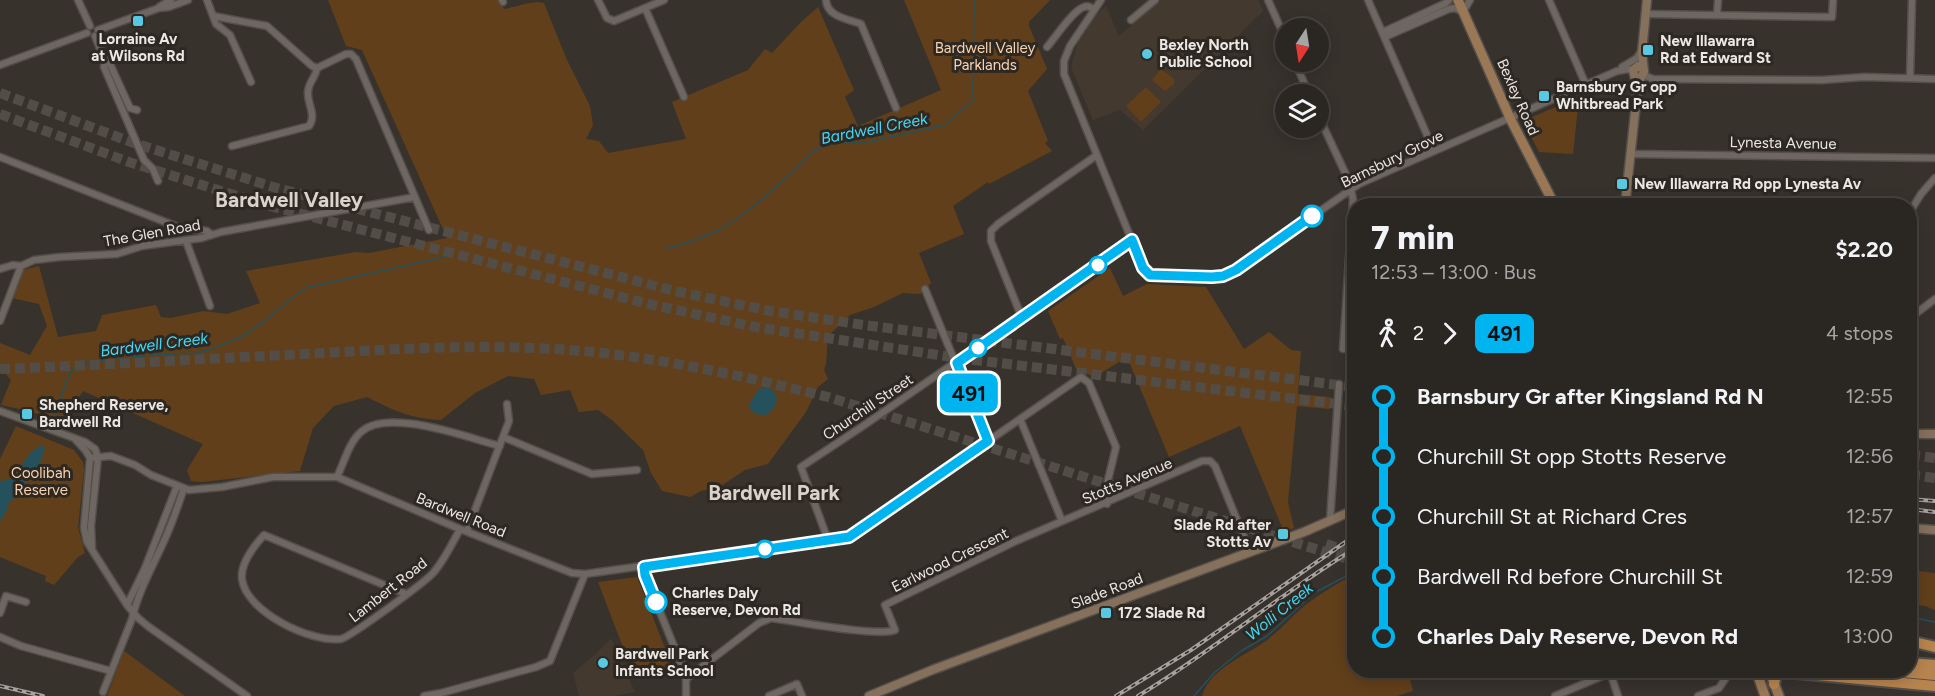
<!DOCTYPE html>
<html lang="en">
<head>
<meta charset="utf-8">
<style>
  :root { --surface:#2a2622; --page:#36322f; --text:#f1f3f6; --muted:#a5a5a5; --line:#464340 }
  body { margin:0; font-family:Figtree,sans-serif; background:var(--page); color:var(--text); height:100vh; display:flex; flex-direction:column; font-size:22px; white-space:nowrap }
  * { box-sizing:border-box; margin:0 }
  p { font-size:20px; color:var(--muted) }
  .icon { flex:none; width:33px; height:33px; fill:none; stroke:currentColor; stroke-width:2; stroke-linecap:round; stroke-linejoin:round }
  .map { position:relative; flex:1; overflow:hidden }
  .side { position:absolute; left:1347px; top:198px; width:570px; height:480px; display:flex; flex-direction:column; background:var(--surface); border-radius:24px; box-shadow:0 3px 15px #0003,0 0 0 2px var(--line) }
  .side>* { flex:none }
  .badge { padding:0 12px; border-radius:9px; font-size:21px; line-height:39px }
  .needle { width:39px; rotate:192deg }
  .buttons { position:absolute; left:1275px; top:18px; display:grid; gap:12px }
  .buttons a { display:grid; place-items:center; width:54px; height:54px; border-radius:50%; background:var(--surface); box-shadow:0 3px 15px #0003,0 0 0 2px var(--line); font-size:30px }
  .map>.badge { position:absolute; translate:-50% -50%; box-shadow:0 0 0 3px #fff }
  .legs { display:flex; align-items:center; gap:9px; height:66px; padding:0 24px; font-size:20px }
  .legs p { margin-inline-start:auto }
  .overview { display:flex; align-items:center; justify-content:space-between; height:102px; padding:0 24px }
  h1 { font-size:33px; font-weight:800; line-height:45px }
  ul { padding:0 24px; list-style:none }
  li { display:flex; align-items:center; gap:21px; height:60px; font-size:22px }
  li i { display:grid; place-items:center; width:9px; height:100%; margin:0 8px; background:currentColor }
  li i::after { content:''; width:15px; height:15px; margin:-8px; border:4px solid; border-radius:50%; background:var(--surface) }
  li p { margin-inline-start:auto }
  li:first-child i { background:linear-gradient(#0000 50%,currentColor 0) }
  li:last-child i { background:linear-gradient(currentColor 50%,#0000 0) }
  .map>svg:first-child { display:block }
  .built { fill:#44392f }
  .green { fill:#613f1b }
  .water { fill:#24515b }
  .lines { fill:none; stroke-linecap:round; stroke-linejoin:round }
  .stream { stroke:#24515b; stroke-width:1.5 }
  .highway-tunnel { stroke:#534d48; stroke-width:10; stroke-dasharray:10 5; stroke-linecap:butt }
  .street-casing { stroke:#544f4b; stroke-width:9 }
  .secondary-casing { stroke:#544f4b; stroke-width:11 }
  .primary-casing { stroke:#544f4b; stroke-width:12 }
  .highway-casing { stroke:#544f4b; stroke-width:14 }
  .street { stroke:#6e6761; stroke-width:6 }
  .secondary { stroke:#84705b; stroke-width:8 }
  .primary { stroke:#9a7856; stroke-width:9 }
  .highway { stroke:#b8844e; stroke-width:10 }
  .rail-casing { stroke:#a7a29e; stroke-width:4 }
  .rail { stroke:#2e2823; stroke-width:1.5; stroke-dasharray:4.5; stroke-linecap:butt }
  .line-1-casing { stroke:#fff; stroke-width:14 }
  .line-1 { stroke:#00b5ef; stroke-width:9 }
  .poi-dot { fill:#57c9e1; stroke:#2e2823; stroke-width:2 }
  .stop-1-dot { fill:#fff; stroke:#00b5ef; stroke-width:3 }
  .labels { text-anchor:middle; stroke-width:6; stroke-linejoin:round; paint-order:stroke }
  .poi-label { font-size:15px; font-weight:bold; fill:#ebe7e3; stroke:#2e2823; text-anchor:start }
  .park-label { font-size:15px; fill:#f9d3af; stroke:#2e2823 }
  .street-label { font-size:15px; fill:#ebe7e3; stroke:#2e2823 }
  .stop-label { font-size:15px; font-weight:bold; fill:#ebe7e3; stroke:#2e2823; text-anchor:start }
  .water-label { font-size:16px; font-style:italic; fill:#42d7f4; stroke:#2e2823 }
  .district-label { font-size:21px; font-weight:bold; fill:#dad3cc; stroke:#2e2823 }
</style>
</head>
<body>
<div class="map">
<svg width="1935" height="696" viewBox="0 0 1935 696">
  <rect width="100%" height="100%" fill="#38322d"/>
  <path class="built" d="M1160,0h98l5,11 -120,119 -23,-20 -27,10 -22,-53 11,-40 24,-21 13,30z
    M611,638l24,54 -21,4h-35l-6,-23 24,-20z"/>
  <path class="green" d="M328,0h171l5,9c12,-2 29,-9 40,-6l23,57 23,46 3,19 -7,14 13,2 9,12 78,-14 -14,-37 76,-32 17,-21 7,4 28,-30 18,-16 36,83 -9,7 13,29 83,-36 -37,-90h146l-21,22v4l18,43 -19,22 20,50 -3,2 7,8 -63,33 -1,-2 -35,24 11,28 -45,19 12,30 -11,11 -17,-1 -29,14 -24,8 -22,21 -2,28 -2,6 4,9 -10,8 -12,25 -38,52 -23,6 -24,16 -20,5 -11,6 -28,-6 -11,-18 -8,-23 -31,-30 -14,-10 -19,2 -9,-22 -29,5 -7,-16 -26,-3 -33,17 -34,27c-30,-1 -48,-10 -74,-23l-33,9 -21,22 -13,43 -98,11 -11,-1 -4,-11 16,-26 -120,-53 -23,34 -27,-13 -32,-7 10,-25 -11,-13v-24l30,12 17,-29 -8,-22 -27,-6 11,-28 16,-4 19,71 38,-6 6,-16 54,-10 5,12 10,1 32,-7 24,3 33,-11 -14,-32 110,-19 13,1 78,-15 -85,-188 -16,-4z
    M1161,69l13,10v5l-9,7 -13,-11z
    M1146,87l15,15 -20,20 -15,-16z
    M1579,97l-6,57 -34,-2 -16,-31z
    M1110,268l13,28 24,-12 59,3 38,62 25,-17 22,18 10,1 -3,43 32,3v12l-33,-3 -9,96 6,26 -10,4 -44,-106 -71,31 -42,-100 -32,20 -19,-8 -13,-31 -3,1 -12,-28z
    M16,426l58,24 9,12 1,8 -6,57 7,26 -7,4 -24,28 -9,-4 1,-5 -46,-19v-98z
    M1910,570l25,3v37l-10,-4 -15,-1z
    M1354,575v95l54,1 5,20 -16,5h-195c10,-31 47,-40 70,-60 11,-9 20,-20 31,-29 15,-12 33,-23 51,-32z
    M637,577l37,94 -40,5 -36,-94z
    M124,651l61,45h-78z"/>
  <path class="water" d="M766,387c16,5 12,20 1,28l-12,-1 -5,-6v-5l8,-13z
    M42,445l3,3 -6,18 -12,13 -5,12 -13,11 -2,8 -7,11v-40l13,-2c11,-15 12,-25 29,-34z"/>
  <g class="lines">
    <path class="stream" d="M666,249l27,-8 28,-12 27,-18 37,-32 31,-30 23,-7h29l77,-17 28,-25 1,-100
      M54,417l16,-45 14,-9 68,-8 45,-2 20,-6 25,-11 20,-13 43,-35 143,-32
      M1910,617l25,5
      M1194,696l21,-24 26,-21 26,-15 47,-43 40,-21"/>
    <path class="highway-tunnel" d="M0,93l134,50 139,44 402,104 95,20 94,14 490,62
      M0,114l129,48 137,43 383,99 106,23 203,31 396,48
      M0,369c101,-4 202,-10 303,-15 93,-5 187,-11 280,-3 84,8 164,26 245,46l526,164
      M1910,455l25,3
      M1910,475l25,3
      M1326,544l28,9
      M1783,670l13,3"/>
    <defs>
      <path id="street" d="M78,0l12,26
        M207,0l9,24 14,11 21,47
        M502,0l1,2
        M598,0l9,18 7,3 50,-21
        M826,0c1,17 22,19 35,24l35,84
        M1101,0l-31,46 -6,15v13l79,194 7,7 6,1 56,1 17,-3 130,-90 258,-113 12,-2 3,2
        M1268,0l18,40
        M1368,0l66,151
        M1549,0l37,85
        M159,7l12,-7
        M645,8l39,89
        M1646,14l186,3 1,-17
        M1717,15l1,-15
        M213,16l54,10 45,40 5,2
        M1131,20l24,-20
        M98,30l61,-22 10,-1 19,-7
        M1383,32l63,-29 3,-3
        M95,36l10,25 5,3 20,44 7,2
        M1385,37l64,-28 6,-1 8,4 7,-12
        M1047,47c8,-9 26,-37 37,-40 5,-2 5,0 9,2
        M105,61l-1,6 40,93 9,9 5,12
        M1295,62l14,32
        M0,65l87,-32
        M1622,67l15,-9 5,-8
        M1643,75l10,4 169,1 42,-3 71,2
        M1910,78l2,-78
        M1318,115l31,66 4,18 -10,150
        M232,146l77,-20c8,-11 -2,-22 -1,-34 0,-9 8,-15 9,-24l29,-14h5l5,5 73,171
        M1631,154l304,4
        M0,157l178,70 29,4 5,4
        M1910,212l11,-18 14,-16
        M186,241l24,65
        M0,269l13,-4 8,1 13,-6 26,-3 57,-3 25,-8 60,-8 19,-6 194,-35
        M925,289l63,153
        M1022,318l-31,-77v-10l7,-7 99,-69
        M1910,318l25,-19
        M0,321l21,-55
        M0,411l85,31 10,7 3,8 -7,69 1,22
        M1020,419l42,102
        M503,437l89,37 45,-4
        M75,439l11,12 4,7 -6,70 3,14 40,63 11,13 11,9 98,69
        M90,458l21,-2 24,9 16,10 38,15 33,-3 51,-10h64l123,52 112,44 13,1 264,-37 232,-160 8,6 27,64 -10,41 1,16
        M337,477c7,-14 12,-35 24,-45 27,-25 107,6 139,14
        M1330,521l9,-137
        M467,531l42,-110 -2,-17
        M828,540l-27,-73 62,-41 90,-62 7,-2 172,-122
        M644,567l1,8 39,96 2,8v17
        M406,594l-142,-59c-10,11 -24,28 -22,44 4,33 69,64 99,60 9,-2 86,-58 93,-67 11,-13 18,-28 26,-43
        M127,605l18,-37 32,-82
        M0,613l6,-17 20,6
        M0,637l21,9 90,25
        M1603,670l9,8 6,18
        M686,679l73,-56 12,-5c23,3 106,19 124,12l-10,-25 131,-64 186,-80h8l5,5 35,86
        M103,692l29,-73c6,-27 21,-53 32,-78 8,-17 14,-35 20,-53
        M424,696l17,-3 95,-26 14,-6 35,-87
        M769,696l28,-12 5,12
        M1555,696l52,-22
        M1698,696l21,-8 12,-18"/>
      <path id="secondary" d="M1641,77l3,-5 -2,-20 5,-52
        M1637,87l-4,-17 5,-4 6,4
        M1625,206l12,-112 4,-17
        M1910,434h25
        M1910,528l25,2
        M869,696l63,-26 372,-138 50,-22"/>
      <path id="primary" d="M1458,0l52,118 45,88
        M1756,670l9,26
        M1769,670l10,26"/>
      <path id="highway" d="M1910,641l25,6
        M1910,663l25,2
        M1880,670l55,5
        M1796,673l139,13
        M1774,684l3,-14"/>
    </defs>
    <use href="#street" class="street-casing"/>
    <use href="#secondary" class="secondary-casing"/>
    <use href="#primary" class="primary-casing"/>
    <use href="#highway" class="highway-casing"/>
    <use href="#street" class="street"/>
    <use href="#secondary" class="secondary"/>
    <use href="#primary" class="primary"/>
    <use href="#highway" class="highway"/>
    <defs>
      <path id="rail" d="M1910,499l25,2
        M1910,509l25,3
        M0,686l43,10
        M1116,696l75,-46 163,-114
        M1138,696c75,-45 142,-102 216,-147"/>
    </defs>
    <use href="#rail" class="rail-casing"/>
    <use href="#rail" class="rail"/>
  </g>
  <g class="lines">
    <defs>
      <path id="line-1" d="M656,602l-11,-27 -1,-8 205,-30 139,-96 -31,-78 175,-123 11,28 7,7 62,2 11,-1 13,-6 76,-54"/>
    </defs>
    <use href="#line-1" class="line-1-casing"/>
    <use href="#line-1" class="line-1"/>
  </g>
  <g class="poi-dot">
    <rect x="132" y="15" width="12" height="12" rx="3"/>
    <rect x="1642" y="44" width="12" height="12" rx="3"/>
    <circle cx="1147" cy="54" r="6"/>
    <rect x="1538" y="90" width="12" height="12" rx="3"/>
    <rect x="1616" y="178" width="12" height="12" rx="3"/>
    <rect x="21" y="408" width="12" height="12" rx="3"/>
    <rect x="1277" y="528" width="12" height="12" rx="3"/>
    <rect x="1100" y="607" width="12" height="12" rx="3"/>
    <circle cx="603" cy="663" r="6"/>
  </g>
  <g class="stop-1-dot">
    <circle cx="1312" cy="216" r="10"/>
    <circle cx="1098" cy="265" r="8"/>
    <circle cx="978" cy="348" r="8"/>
    <circle cx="765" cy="549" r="8"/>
    <circle cx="656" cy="602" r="10"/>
  </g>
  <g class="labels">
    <g class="poi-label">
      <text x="138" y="44" text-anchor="middle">Lorraine Av<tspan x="138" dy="17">at Wilsons Rd</tspan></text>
      <text x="1660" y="46">New Illawarra<tspan x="1660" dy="17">Rd at Edward St</tspan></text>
      <text x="1159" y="50">Bexley North<tspan x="1159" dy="17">Public School</tspan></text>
      <text x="1556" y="92">Barnsbury Gr opp<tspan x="1556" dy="17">Whitbread Park</tspan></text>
      <text x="1634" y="189">New Illawarra Rd opp Lynesta Av</text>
      <text x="39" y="410">Shepherd Reserve,<tspan x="39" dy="17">Bardwell Rd</tspan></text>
      <text x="1271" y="530" text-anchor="end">Slade Rd after<tspan x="1271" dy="17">Stotts Av</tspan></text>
      <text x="1118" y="618">172 Slade Rd</text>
      <text x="615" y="659">Bardwell Park<tspan x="615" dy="17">Infants School</tspan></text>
    </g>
    <g class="park-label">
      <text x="985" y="53">Bardwell Valley<tspan x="985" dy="17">Parklands</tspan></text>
      <text x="41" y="478">Coolibah<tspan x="41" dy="17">Reserve</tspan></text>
    </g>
    <g class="street-label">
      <text transform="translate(1518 97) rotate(66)" y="5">Bexley Road</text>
      <text transform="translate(1783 143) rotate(1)" y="5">Lynesta Avenue</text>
      <text transform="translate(1392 159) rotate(-26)" y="5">Barnsbury Grove</text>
      <text transform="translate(152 233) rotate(-10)" y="5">The Glen Road</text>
      <text transform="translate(868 407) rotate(-34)" y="5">Churchill Street</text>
      <text transform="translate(1127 481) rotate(-23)" y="5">Stotts Avenue</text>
      <text transform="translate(461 515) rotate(22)" y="5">Bardwell Road</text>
      <text transform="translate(950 560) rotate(-26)" y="5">Earlwood Crescent</text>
      <text transform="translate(388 590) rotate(-38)" y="5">Lambert Road</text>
      <text transform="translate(1107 591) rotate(-21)" y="5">Slade Road</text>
    </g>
    <g class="stop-label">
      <text x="672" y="598">Charles Daly<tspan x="672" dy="17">Reserve, Devon Rd</tspan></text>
    </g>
    <g class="water-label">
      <text transform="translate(874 128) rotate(-11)" y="6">Bardwell Creek</text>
      <text transform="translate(154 344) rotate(-7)" y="6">Bardwell Creek</text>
      <text transform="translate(1279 611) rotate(-39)" y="6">Wolli Creek</text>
    </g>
    <g class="district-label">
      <text x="289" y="207">Bardwell Valley</text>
      <text x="774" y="500">Bardwell Park</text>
    </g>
  </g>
</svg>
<div class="buttons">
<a><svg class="needle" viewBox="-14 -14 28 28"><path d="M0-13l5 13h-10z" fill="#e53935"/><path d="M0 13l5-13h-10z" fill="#a5a5a5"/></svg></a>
<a><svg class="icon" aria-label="layers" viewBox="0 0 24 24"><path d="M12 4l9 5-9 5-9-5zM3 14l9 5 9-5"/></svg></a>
</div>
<b class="badge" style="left:969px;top:393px;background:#00b5ef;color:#111">491</b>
<section class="side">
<div class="overview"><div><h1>7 min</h1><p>12:53 – 13:00 · Bus</p></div><b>$2.20</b></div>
<div class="legs"><svg class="icon" aria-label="walk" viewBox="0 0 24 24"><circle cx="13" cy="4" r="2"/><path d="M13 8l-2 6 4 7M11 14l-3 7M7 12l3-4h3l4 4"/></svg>2<svg class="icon" aria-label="forward" viewBox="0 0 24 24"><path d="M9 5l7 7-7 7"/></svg><b class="badge" style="background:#00b5ef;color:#111">491</b><p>4 stops</p></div>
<ul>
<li><i style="color:#00b5ef"></i><b>Barnsbury Gr after Kingsland Rd N</b><p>12:55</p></li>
<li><i style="color:#00b5ef"></i><span>Churchill St opp Stotts Reserve</span><p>12:56</p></li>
<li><i style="color:#00b5ef"></i><span>Churchill St at Richard Cres</span><p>12:57</p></li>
<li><i style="color:#00b5ef"></i><span>Bardwell Rd before Churchill St</span><p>12:59</p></li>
<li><i style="color:#00b5ef"></i><b>Charles Daly Reserve, Devon Rd</b><p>13:00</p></li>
</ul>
</section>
</div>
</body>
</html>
